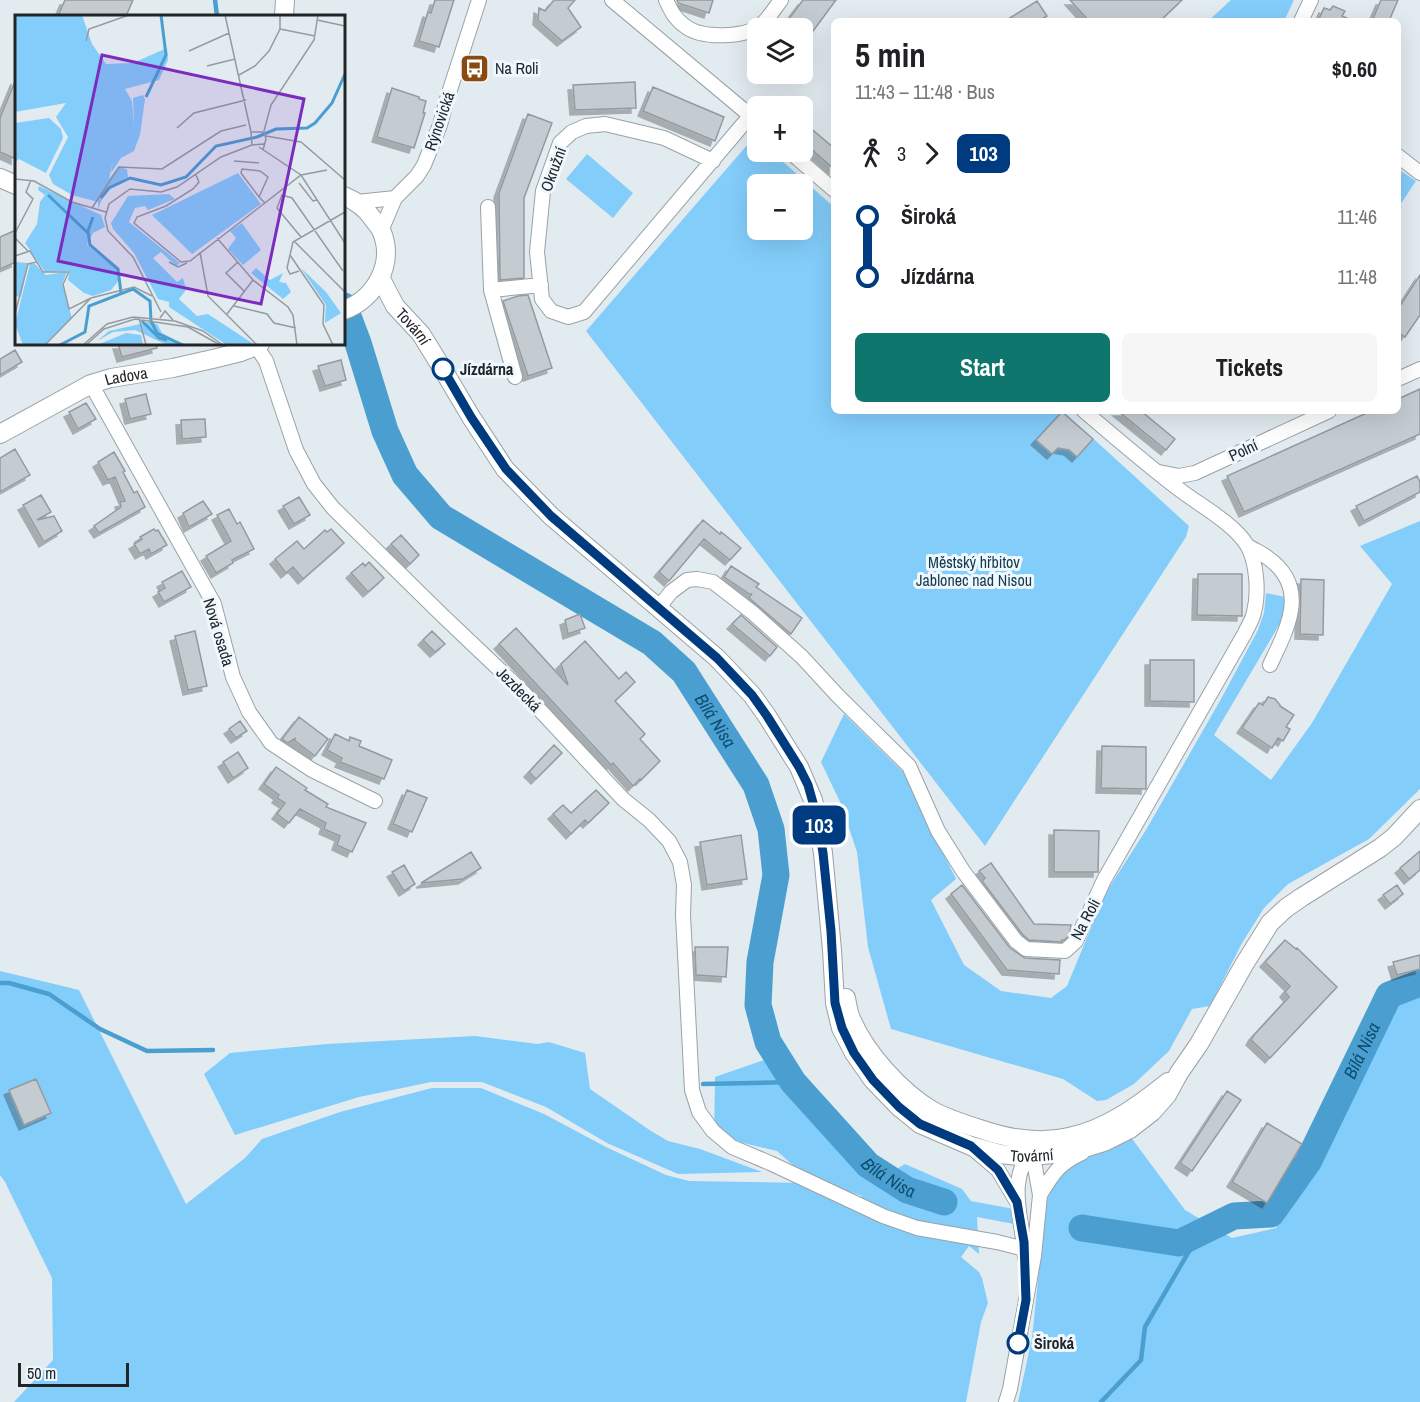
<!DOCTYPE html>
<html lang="en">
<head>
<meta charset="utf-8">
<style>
  :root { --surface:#fff; --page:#f6f6f6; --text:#202124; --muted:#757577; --accent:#0f766e }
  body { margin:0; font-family:"Archivo Narrow",sans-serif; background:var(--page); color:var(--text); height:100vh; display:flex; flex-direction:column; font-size:22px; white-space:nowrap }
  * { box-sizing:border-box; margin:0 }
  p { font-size:20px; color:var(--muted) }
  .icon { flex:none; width:33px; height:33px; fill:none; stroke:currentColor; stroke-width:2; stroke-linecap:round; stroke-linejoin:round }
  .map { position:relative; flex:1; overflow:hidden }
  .side { position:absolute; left:831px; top:18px; width:570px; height:396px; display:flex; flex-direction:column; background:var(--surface); border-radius:9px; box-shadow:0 6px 24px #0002 }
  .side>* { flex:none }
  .badge { padding:0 12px; border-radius:9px; font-size:21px; line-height:39px }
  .controls { position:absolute; left:747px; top:18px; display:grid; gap:12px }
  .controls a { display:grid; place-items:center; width:66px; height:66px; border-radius:9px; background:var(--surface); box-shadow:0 6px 24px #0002; font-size:30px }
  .scale { position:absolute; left:18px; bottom:15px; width:111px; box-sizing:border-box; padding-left:6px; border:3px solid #222527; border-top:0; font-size:16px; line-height:21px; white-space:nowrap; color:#222527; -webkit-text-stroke:4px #eff8fe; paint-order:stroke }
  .map>.badge { position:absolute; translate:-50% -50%; box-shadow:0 0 0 3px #fff }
  .legs { display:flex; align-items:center; gap:9px; height:66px; padding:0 24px; font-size:20px }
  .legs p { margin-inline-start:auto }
  .head { display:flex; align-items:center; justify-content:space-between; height:102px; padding:0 24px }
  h1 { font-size:33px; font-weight:700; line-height:45px }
  .button { display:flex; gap:12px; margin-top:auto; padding:12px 24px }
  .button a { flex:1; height:69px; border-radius:9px; background:var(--accent); color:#fff; font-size:24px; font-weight:700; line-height:69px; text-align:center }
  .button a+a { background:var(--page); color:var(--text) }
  ul { padding:0 24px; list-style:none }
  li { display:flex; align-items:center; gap:21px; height:60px; font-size:22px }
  li i { display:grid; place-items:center; width:9px; height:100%; margin:0 8px; background:currentColor }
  li i::after { content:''; width:15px; height:15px; margin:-8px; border:4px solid; border-radius:50%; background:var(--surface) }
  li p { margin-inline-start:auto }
  li:first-child i { background:linear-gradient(#0000 50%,currentColor 0) }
  li:last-child i { background:linear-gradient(currentColor 50%,#0000 0) }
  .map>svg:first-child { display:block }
  .green { fill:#83cdfb; fill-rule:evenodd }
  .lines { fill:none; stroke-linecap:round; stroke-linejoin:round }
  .stream { stroke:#4a9fd0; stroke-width:4.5 }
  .river { stroke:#4a9fd0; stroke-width:27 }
  .building { fill:#c4ccd2; stroke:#939ba0; stroke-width:1.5; filter:url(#shadow) }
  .minor-casing { stroke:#9aa2a7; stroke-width:16 }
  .tertiary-casing { stroke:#9aa2a7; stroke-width:20 }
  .minor { stroke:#fff; stroke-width:14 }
  .tertiary { stroke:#fff; stroke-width:18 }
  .line-1-casing { stroke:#fff; stroke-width:14 }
  .line-1 { stroke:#003b80; stroke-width:9 }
  .stop-1-dot { fill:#fff; stroke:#003b80; stroke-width:3 }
  .labels { text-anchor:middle; stroke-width:6; stroke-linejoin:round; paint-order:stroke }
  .poi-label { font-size:16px; fill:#222527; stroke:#eff8fe; text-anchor:start }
  .street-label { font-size:16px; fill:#222527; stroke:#eff8fe }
  .stop-label { font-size:16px; font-weight:bold; fill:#222527; stroke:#eff8fe; text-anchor:start }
  .park-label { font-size:16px; fill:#153a4f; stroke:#eff8fe }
  .water-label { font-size:18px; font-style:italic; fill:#0b4f70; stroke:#eff8fe }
  .inset-river { fill:none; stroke:#4a9fd0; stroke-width:3 }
  .inset-road { fill:none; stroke:#959ca0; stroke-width:1.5 }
  .view { fill:#7b2cbf; fill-opacity:0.15; stroke:#7b2cbf; stroke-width:3 }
  .inset-edge { fill:none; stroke:#222527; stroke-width:3 }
</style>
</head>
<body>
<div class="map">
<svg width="1420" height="1402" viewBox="0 0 1420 1402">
  <defs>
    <filter id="shadow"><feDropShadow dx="-5" dy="5" stdDeviation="0" flood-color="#0004"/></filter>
  </defs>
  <rect width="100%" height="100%" fill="#e2ebf0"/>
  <path class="green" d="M1231,0h63l-10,21h-76z
    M755,136l2,3 1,13h14l62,55v204h229l126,115 -3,11 -201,309 -399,-515zM758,184h44v46h-44z
    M587,154l46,39 -20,25 -47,-39z
    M1398,169l18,12 -18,27z
    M1420,521v268l-51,50 -81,45 -24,24 -22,35 -32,63 -18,3 -23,42 -35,33 -28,16 -9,1 -34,-22 -172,-50 -23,-82 -11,-95 -16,-48 -20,-42 23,-48 59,58 53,107 -25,21 33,65 37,26 50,7 16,-12 38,-92 41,-64 75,-131 37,-69 6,-17 2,-20 19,4v18l-71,120 57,45 41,-57 80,-139 -32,-38z
    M0,971l79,19 107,214 59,-46 17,-19 78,-27 92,-24h49l63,26 62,33 60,28 23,6 117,2 48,17 8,-4 -55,-18 -30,-27 -63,-15 1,-59 52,-18 26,37 17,14 12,17 9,7 40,43 11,1 23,-14 57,25 9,12 49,9v15l-43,-8 2,37 -10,-8 -8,11 18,15 3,6 6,25 -7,19 -15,80h-952l39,-42 -1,-82 -47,-96 -5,-7z
    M1420,989v413h-402l14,-64 14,-135c13,-41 49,-50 84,-67l55,74 47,28 44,-10 67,-111 50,-117z
    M475,1036l63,8 11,-2 36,11 5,36 61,42 17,10 32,8 62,23 -84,2 -71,-31 -61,-36 -64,-25h-51l-72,15 -124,38 -31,-61 26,-21 97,-9z"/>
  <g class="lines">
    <path class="stream" d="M215,0l2,16
      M0,983h9l40,11 51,35 47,22 66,-1
      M703,1084l90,-2
      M1101,1402l40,-42 4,-33 54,-93"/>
    <g class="river">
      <path id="s1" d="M344,306l14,37 27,88 20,44 36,42 211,126 32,29 72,113 15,44 5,46 -16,87 -2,43 10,37 25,40 75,83 39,25 37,12"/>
      <path id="s2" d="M1082,1228l97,15 55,-27 37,-2 37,-52 81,-167 31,-12"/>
    </g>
  </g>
  <path class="building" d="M65,0h68l-7,16h-68z
    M435,0h19l-15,47 -20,-6 9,-29 3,1z
    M554,0h21l-7,8 13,19 -19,14 -24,-21 1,-12 6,3z
    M677,0h36l-4,13 -31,-10z
    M803,0h33l-34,46v-18h-20z
    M1070,0h112l-22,21h-71z
    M1381,0h17l-9,21h-17z
    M1037,1l10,15 -8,5h-34z
    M1333,6l12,5 -3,5 11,5h-35l6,-13 6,2z
    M16,79v80l-16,-7v-34z
    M635,82l1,26 -61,2 -2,-25z
    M653,87l71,30 -9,24 -72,-30z
    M392,88l27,9v2l7,2 -3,12h2l-11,35 -37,-11z
    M528,114l24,9 -28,75v80l-24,2 -1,-87z
    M802,121l32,27v21l-32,-28z
    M16,230v32l-16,7v-32z
    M1420,275v40l-15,22 -7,-5v-23z
    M528,295l24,73 -24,8 -25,-75 15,-5z
    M118,344h38l1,4 -35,9z
    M15,350l7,12 -22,13v-16z
    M341,360l5,20 -21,6 -7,-20z
    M1420,389v45l-176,78 -17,-36 144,-65h27v-12z
    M146,394l5,20 -21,5 -5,-20z
    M86,403l10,16 -18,10 -9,-17z
    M1118,411h23l34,28 -9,11z
    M1062,412l31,27 -16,18 -8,-7 -11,-2 -6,6 -16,-14z
    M205,419l1,18 -24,2 -1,-19z
    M15,449l15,26 -30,17v-34z
    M114,452l11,19 -2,1 11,21 3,-2 8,16 -46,26 -5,-7 27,-19 -1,-5 5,-1 -10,-24 -7,3 -10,-18z
    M1417,476l3,6v10l-56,29 -8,-15z
    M41,495l10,17 -14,8 17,-4 8,15 -18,11 -21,-37z
    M299,497l11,18 -16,9 -11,-18z
    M203,501l9,13 -23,13 -6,-14z
    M229,509l8,15 3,-2 14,27 -22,11 1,3 -17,10 -10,-17 25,-15 -14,-26z
    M703,520l17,14 1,-2 20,16 -11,12 -26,-21 -35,42 -10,-9z
    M154,529l2,2 2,-1 9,15 -16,9 -2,-5 -9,5 -6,-10 8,-5 -2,-2z
    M331,529l13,14 -41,36 -10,-12 -7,6 -11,-14 22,-18 7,8 21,-19 2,2z
    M401,535l18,20 -9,9 -19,-20z
    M369,562l15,16 -16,14 -17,-19 12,-10 2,3z
    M731,566l28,18 -3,3 46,31 -11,16 -42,-36 3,-5 -1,2 -27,-18z
    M182,571l9,16 -27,15 -6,-10 7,-4 -3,-6z
    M1198,574h44v42l-45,-1z
    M1301,579l23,1 -1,55 -23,-1z
    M580,614l5,14 -17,6 -3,-14z
    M741,615l36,32 -7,9 -38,-32z
    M516,628l52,57 -7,-21 24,-23 34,38 7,-7 9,10 -20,19 30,33 -5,5 20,22 -19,19 -1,-1 -7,7 -20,-23 -2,2 -112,-121z
    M195,631l12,55 -19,4 -13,-54z
    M432,631l13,13 -10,8 -12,-12z
    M1150,660h44v42l-44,-1z
    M1268,697l7,2 5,6v1l14,9 -8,12 4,2 -7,12 -5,-3 -6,10 -30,-20 17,-25 4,2z
    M299,717l29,22 -13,17 -21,-16 2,-2 -8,5 -6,-4z
    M240,721l7,10 -11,7 -7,-9z
    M335,734l14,7 1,-4 11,4 -2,5 33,14 -8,19 -44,-17 2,-4 -15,-8z
    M554,745l8,8 -26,26 -7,-7z
    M1102,746l44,1v42l-45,-1z
    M238,752l10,16 -15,10 -10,-16z
    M276,767l31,21 -2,2 23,14 -2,3 40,16 -14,29 -15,-7 3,-9 -16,-7 2,-6 -26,-14 -11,14 -12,-9 8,-11 -8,-5 2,-3 -15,-11z
    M407,790l20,8 -15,34 -19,-8z
    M596,790l13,13 -21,20 -3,-3 -14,14 -18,-20 10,-9 8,8z
    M1054,830l45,1 -1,41h-44z
    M741,835l6,44 -40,6 -7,-43z
    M1420,851v19l-11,9 -9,-11z
    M471,852l10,16 -18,11 -42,4z
    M991,863l43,61 37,1 -2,11 -5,4h-2l-1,2 -32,-2 -6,-5 -41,-54 3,-3 -6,-7z
    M404,865l11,19 -11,7 -12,-19z
    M962,885l48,63 15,10 35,2 -1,14 -52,-4 -56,-76z
    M1397,885l6,9 -13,10 -7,-9z
    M1285,940l11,9 1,-1 40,39 -67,71 -19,-18 3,-5 35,-38 -4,-5 5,-6 -25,-24z
    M695,947h33l-2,30 -30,-2z
    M1420,955v14l-23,6 -4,-13z
    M36,1079l15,34 -27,12 -15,-35z
    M1227,1091l14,9 -49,71 -12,-8z
    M1267,1123l35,21 -35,59 -35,-21z"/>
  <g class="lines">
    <defs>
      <path id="minor" d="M612,0l146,122
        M666,0c5,11 9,19 19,26 16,13 60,12 76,-1 7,-6 14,-17 20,-25
        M1301,21l10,-21
        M790,152l44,38
        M1398,156l22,17
        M713,161l-49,-23 -59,-14 -19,2 -14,6 -12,11 -17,48 -6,61 5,47 9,12 17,6 16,-5 166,-196
        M357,202l38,-4
        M488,207l3,83 24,87
        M381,231l14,-33 22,-22 7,-11 16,-40 7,-26 32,-99
        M491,290l50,-5
        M256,346l10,15 30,89 18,34 19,24 110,108 80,76 100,107 26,21 20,21 11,21 4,23 -1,30 9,175 7,22 14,19 19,16 38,16 113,53 34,12 80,14 28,7
        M1398,379l22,-10
        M91,384l123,220 19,73 16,35 22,31 41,27 63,31
        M1159,472l20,4 16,-3 134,-62
        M1248,546c6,4 14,7 20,12 42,30 19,71 2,107
        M658,608l13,-16 16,-12 10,-1 16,3 40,31 49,44 36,39 71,70 29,65 25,40 53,70 10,8 39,2 11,-10 28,-61 141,-247c3,-7 8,-14 9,-21 5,-19 3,-50 -7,-67 -14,-22 -46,-39 -67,-55 -33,-25 -64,-52 -96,-79
        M972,1148l26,22 19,32
        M1040,1195c13,-21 18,-31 42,-42
        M1025,1258c-1,-34 -21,-81 9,-108
        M1006,1402l4,-13 24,-133 6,-61 -5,-28 -11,-17"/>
      <g id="tertiary">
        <path d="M284,16l1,-16"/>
        <path d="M0,178l16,7"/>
        <path d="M344,196c12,5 21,11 29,23 2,3 6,7 8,11 15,33 -6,69 -37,80"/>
        <path id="s3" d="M381,279l14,27 26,28 21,34 29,49 34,52 46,47 166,142 35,37 15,21 32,51 14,33 4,17 6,36 9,97 3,53 6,25 13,25 19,27 26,27 21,17 51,22 29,8 19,2 24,-1 29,-3 32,-10 26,-13 22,-17 15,-17 12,-22 20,-29 46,-81 25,-40 16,-15 16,-11 78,-49 14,-11 26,-28"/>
        <path id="s4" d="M0,434l91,-50 20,-6 62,-10 44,-10 24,-6 15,-6 4,-2"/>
        <path d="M846,998c1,6 2,12 4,18 14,36 51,76 83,95 15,8 31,13 47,18 29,10 59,15 89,8 38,-8 69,-31 99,-55"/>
      </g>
    </defs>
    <use href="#minor" class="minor-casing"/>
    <use href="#tertiary" class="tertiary-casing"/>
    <use href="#minor" class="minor"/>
    <use href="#tertiary" class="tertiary"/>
  </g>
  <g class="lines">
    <defs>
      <path id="line-1" d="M443,369l28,48 35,52 45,47 166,142 35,37 15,21 32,51 9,18 9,32 6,36 8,78 4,72 7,25 12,25 19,27 26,27 21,17 51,22 27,24 19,32 7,40 2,58 -8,43"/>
    </defs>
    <use href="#line-1" class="line-1-casing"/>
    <use href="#line-1" class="line-1"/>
  </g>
  <defs>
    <symbol id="bus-square" viewBox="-11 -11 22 22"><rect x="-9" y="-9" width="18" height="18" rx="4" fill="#89490f" stroke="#eff8fe"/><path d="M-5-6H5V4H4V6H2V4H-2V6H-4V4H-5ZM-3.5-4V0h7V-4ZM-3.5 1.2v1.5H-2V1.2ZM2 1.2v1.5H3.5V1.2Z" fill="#fff"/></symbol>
  </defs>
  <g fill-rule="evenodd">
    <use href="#bus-square" x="458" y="52" width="33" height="33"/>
  </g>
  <g class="stop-1-dot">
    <circle cx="443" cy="369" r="10"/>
    <circle cx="1018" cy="1343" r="10"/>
  </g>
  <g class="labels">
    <g class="poi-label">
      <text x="495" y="74">Na Roli</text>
    </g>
    <g class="street-label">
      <text transform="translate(439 121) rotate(-71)" y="6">Rýnovická</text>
      <text transform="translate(553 169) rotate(-70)" y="6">Okružní</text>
      <text dy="6" stroke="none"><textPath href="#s3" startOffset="58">Tovární</textPath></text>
      <text dy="6" stroke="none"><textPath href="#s4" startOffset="140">Ladova</textPath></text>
      <text transform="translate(1243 450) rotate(-25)" y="6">Polní</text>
      <text transform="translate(219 632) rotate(73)" y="6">Nová osada</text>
      <text transform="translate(519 689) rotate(45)" y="6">Jezdecká</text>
      <text transform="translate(1085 919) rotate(-62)" y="6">Na Roli</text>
      <text dy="6" stroke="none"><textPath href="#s3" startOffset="1158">Tovární</textPath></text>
    </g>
    <g class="stop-label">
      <text x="460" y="375">Jízdárna</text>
      <text x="1034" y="1349">Široká</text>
    </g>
    <g class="park-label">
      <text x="974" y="568">Městský hřbitov<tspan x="974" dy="18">Jablonec nad Nisou</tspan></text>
    </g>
    <g class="water-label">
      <text dy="6" stroke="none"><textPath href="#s1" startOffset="582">Bílá Nisa</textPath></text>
      <text dy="6" stroke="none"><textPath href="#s2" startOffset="384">Bílá Nisa</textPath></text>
      <text dy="6" stroke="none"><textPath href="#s1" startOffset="1104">Bílá Nisa</textPath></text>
    </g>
  </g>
  <g transform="translate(15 15)">
    <rect width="330" height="330" fill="#e2ebf0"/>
    <path d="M0,0h67l10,29 14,20 27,-1 34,-15 1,12 -9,20 -34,9 7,12 2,26 -1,-29 10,-3 2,4 -5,36 -6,16 -13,7 -10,15 2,-12 -4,18 9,-12 9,2 1,8 -21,11 -9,21v-7l-26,-7 -19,-11 -4,-9 19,-38 -12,-20 10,-14 -51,9zM34,103l12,11 2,9 -17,35 -27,-14 -4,3v-39zM223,158l23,31 -69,50 -40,-39zM24,171l62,29 4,12 -12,6 -6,12 30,24 2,11 -8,10 -18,6 -9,-3 -16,-13 2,-9 -25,1 -20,-29 12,-19 3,-22 5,-7 -7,-5zM154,179l6,5 -27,11 -3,-4 -10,2 -6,14 51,41 -4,3 -15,-14 -8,6 24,24 6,-4 3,12 -7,9 18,17 11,-2 47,31h-28l-58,-38v-5l-11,-3 -24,-46 -21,-24 -2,-6 17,-27zM227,208l19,27 -18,15 -15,-16 8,-11 -6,-7zM0,247l13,1 -7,34 -6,-1zM15,249h5l11,11 21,-3 -5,12 10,34 -28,27h-21l-8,-21zM241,253l14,12 13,-7 -4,9 7,1 5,9 -8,7 -32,-26zM286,253l25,24 15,21 -16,10 1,-18zM134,307l8,2 5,9 22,12h-17l-32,-15 -22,2 -16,9 12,-10zM111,318l15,2 2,10h-46z" fill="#83cdfb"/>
    <path class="inset-river" d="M131,82l20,-42 -5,-40M242,122l19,-8 31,-1 8,-5 17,-20 13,-29M33,180l41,39M86,183l8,-10 21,-10 31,7 25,-8 30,-31 41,-9M78,202l-5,14 2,14 28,24 3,24M127,306l17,17 8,2M45,330l25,-13 4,-26 44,-17 17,12 1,20 6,12 26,12"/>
    <path class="inset-road" d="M210,0l26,117M302,5l28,6M265,14l35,7M71,26l3,-12 40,-14M174,36l40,-18M192,51l28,-7M224,60l16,-9 14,-15 11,-22v-14M162,113l17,-15 52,-13M249,116l7,-26 43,-65 4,-25M251,121l35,6 44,38M244,132l42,28 44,68M248,135l3,-11 -2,-7h-13l1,13 12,-1M219,146l25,2M181,160l3,7 -6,7 -27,17 -29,11 -3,6 47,39 9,-1 111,-86 26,-5M0,164l19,2 38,21 34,10M284,168l14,18 4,-1M244,182l9,-20 -8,-6 -18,-2 -1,4 18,24 6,6M77,193l27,-41 43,2 59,-38 25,-6M0,218l18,-34 -7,-7 5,-12M286,222l-24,-29 5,-13 10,3 51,73M0,223l13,13M202,223l36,42 35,27 5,8 4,30M279,226l51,51M185,237l8,44 49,49M275,240l34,50 -1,19 10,21M0,241l15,-5 13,21h26l-6,12 6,25 22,-11M154,247l9,5 9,-4M223,247l-12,11 18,18M284,256l-9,3 -3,-6 6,-26 52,-30M219,291l33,8 7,9 22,5M146,297l-28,-55 -25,-26 -3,-13 4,-14 21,-15 31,3 16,-5 44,-30 31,-12M0,299l13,-50 9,-2M212,299l26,-34M124,303l7,27M145,303l5,-7 8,9M30,330l46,-47 43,-11 18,9M68,330l24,-21 26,-7 42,4 28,10 20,14M71,330l18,-16 31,-10 53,8 32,18"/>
    <path class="view" d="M87,40l202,44 -43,205 -203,-43z"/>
    <rect width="330" height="330" class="inset-edge"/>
  </g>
</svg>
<div class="controls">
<a><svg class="icon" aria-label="layers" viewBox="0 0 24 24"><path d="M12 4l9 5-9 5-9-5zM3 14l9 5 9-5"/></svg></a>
<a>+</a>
<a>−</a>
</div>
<div class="scale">50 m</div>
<b class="badge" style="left:819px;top:825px;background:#003b80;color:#fff">103</b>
<section class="side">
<div class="head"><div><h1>5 min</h1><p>11:43 – 11:48 · Bus</p></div><b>$0.60</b></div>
<div class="legs"><svg class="icon" aria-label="walk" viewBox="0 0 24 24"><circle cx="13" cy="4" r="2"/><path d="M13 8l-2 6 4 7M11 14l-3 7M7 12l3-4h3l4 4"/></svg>3<svg class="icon" aria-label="forward" viewBox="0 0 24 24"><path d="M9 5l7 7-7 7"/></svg><b class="badge" style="background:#003b80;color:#fff">103</b></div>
<ul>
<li><i style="color:#003b80"></i><b>Široká</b><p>11:46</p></li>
<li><i style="color:#003b80"></i><b>Jízdárna</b><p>11:48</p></li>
</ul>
<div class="button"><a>Start</a><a>Tickets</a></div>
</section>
</div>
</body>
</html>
